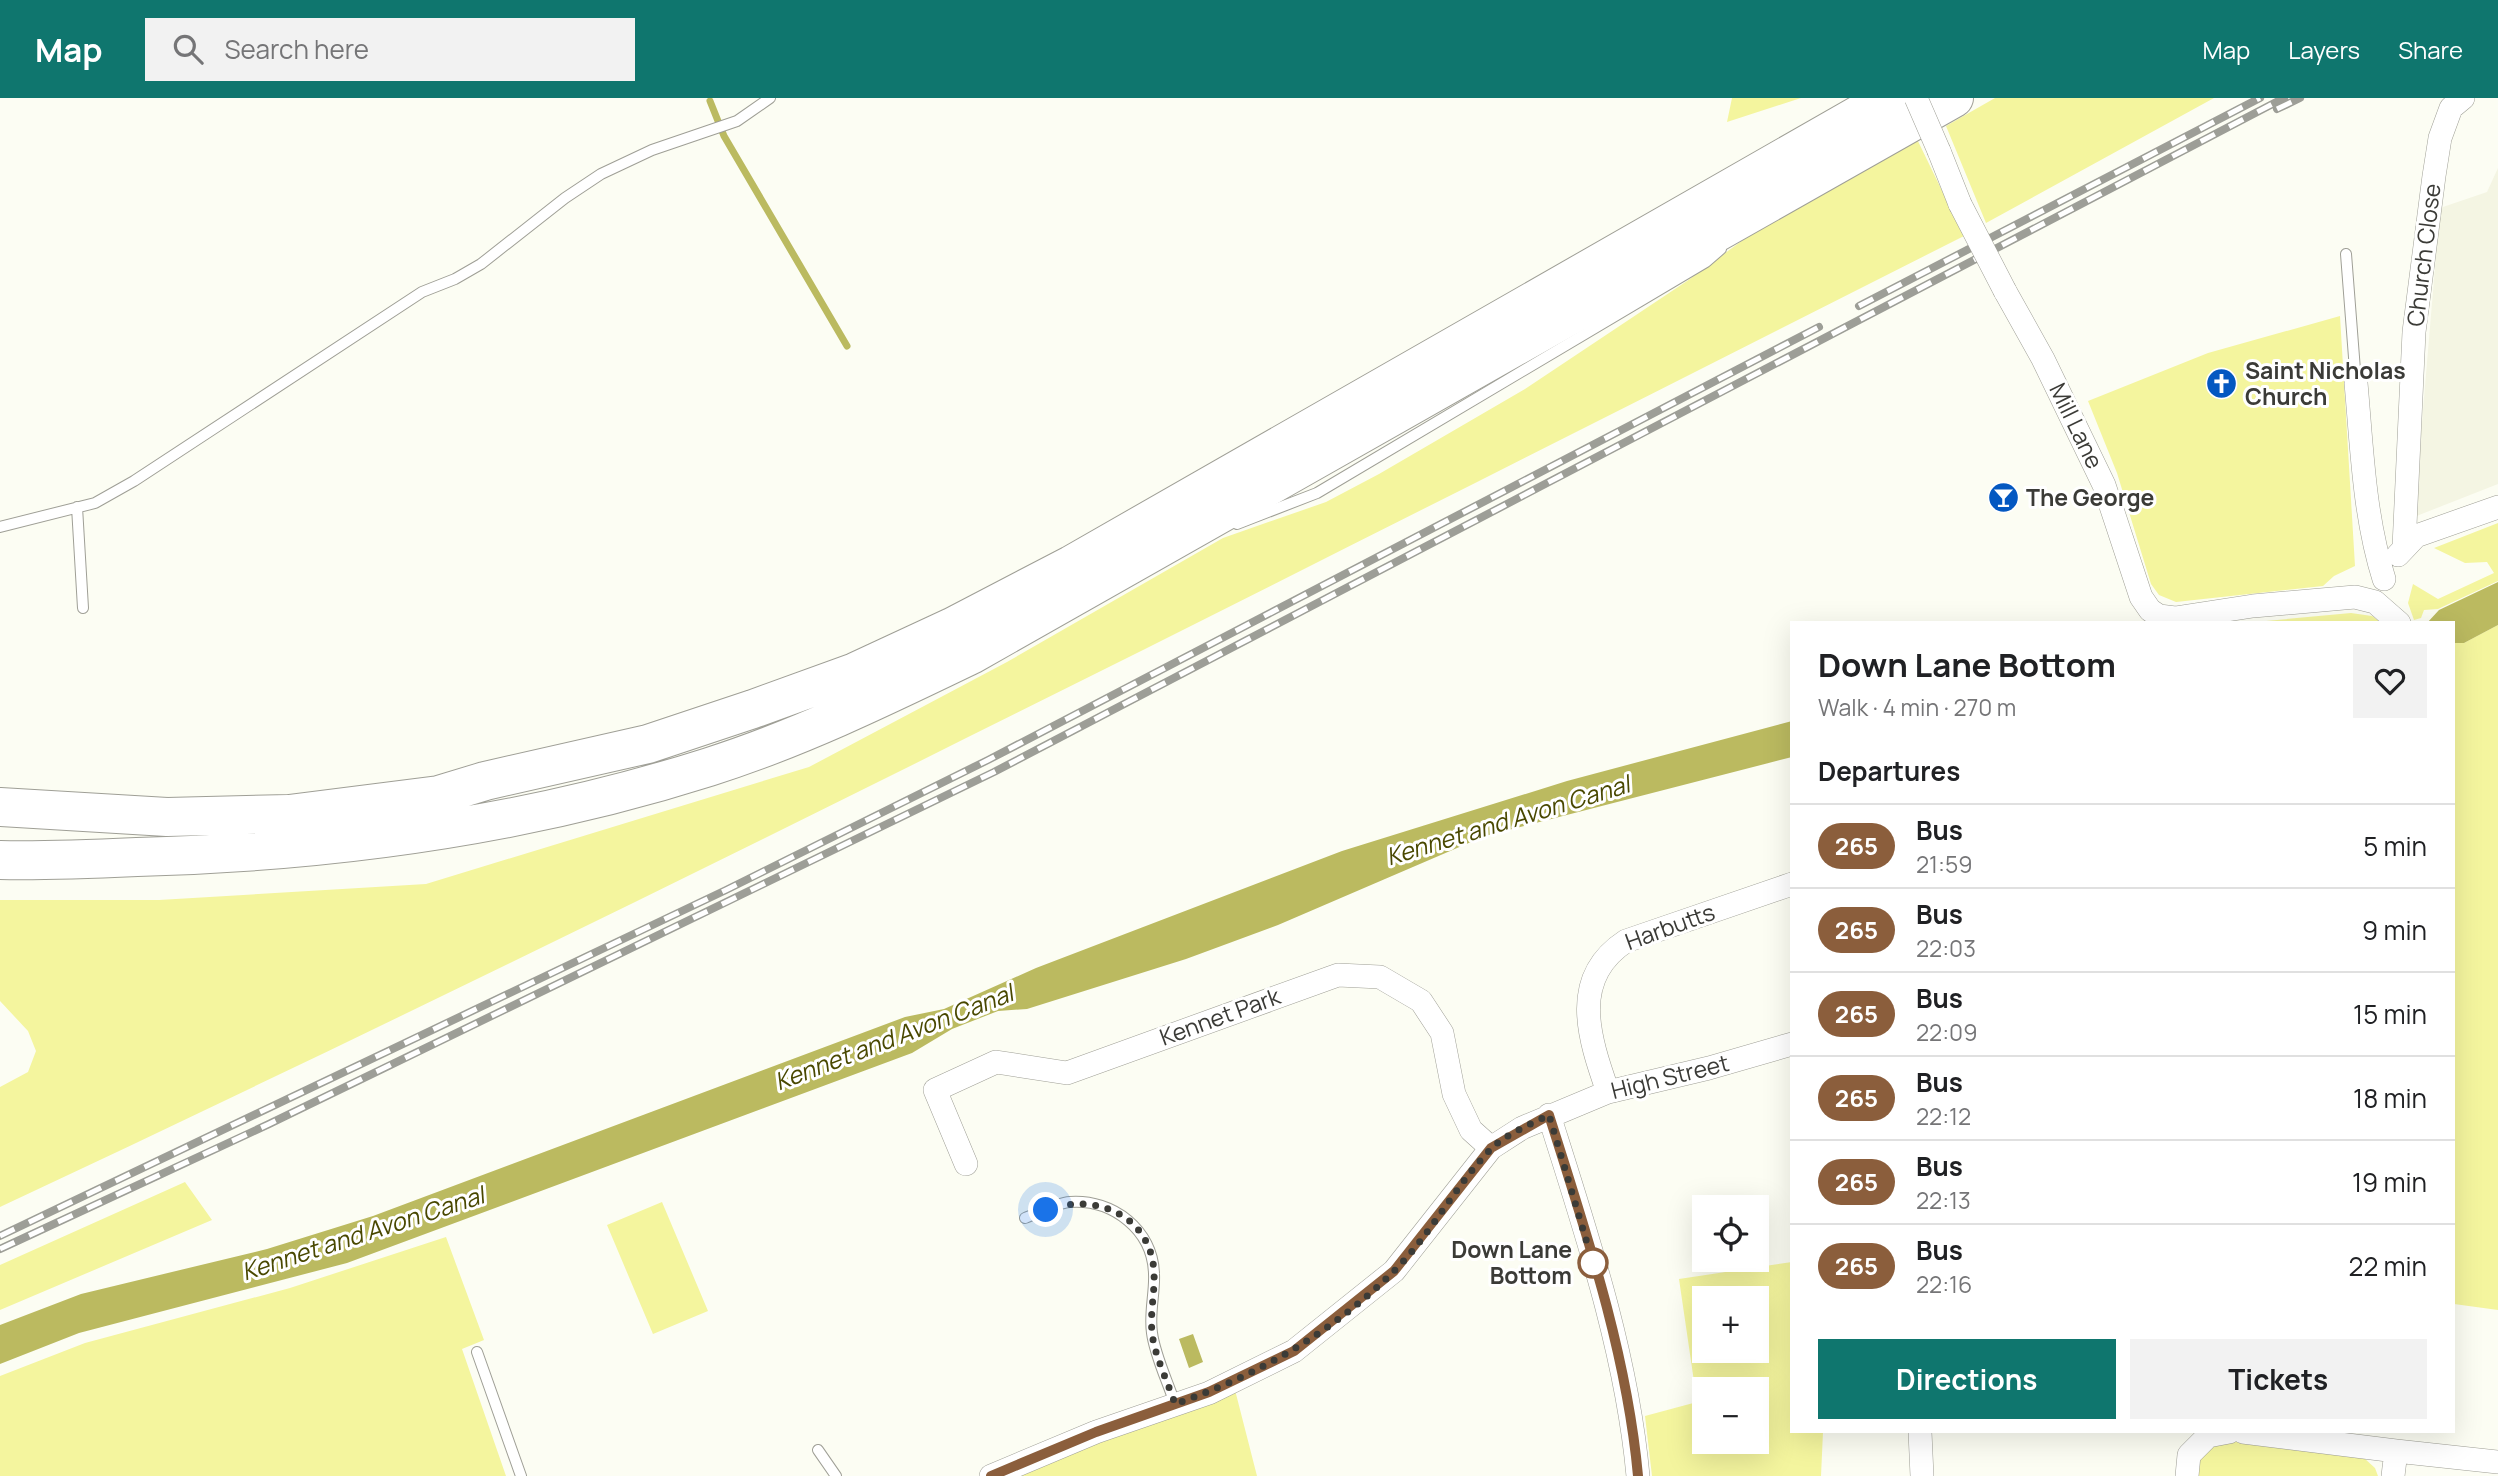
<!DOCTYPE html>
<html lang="en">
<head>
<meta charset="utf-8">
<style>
  :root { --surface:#fff; --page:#f2f2f2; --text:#202124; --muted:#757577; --line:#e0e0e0; --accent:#0f766e }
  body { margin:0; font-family:Manrope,sans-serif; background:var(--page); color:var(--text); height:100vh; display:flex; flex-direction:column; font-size:26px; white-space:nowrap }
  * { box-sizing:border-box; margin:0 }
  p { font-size:23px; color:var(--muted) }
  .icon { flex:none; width:38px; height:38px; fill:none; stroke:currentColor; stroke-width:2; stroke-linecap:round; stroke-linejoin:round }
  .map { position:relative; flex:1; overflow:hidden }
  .side { position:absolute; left:1790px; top:523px; width:665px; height:812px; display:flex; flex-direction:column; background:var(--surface); border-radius:0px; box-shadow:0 7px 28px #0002 }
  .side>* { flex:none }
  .badge { padding:0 14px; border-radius:23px; font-size:24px; line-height:46px }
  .tools { position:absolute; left:1692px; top:1097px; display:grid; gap:14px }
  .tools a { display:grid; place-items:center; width:77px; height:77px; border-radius:0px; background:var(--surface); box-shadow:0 7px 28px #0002; font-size:35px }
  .you { position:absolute; width:35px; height:35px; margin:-18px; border:5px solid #fff; border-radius:50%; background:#1a73e8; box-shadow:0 0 0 10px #1a73e833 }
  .map>.badge { position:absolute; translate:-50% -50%; box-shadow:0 0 0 4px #fff }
  h2 { padding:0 28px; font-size:26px; line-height:63px }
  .round { display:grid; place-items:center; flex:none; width:74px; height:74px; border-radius:0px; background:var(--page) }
  .headline { display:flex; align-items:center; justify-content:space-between; height:119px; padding:0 28px }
  h1 { font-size:33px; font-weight:700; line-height:52px }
  .button { display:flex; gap:14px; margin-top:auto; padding:14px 28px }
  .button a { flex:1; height:80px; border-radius:0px; background:var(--accent); color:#fff; font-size:28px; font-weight:700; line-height:80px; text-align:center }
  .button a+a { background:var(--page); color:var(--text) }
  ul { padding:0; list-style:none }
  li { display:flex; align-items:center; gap:21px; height:84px; padding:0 28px; border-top:2px solid var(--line) }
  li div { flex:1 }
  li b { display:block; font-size:26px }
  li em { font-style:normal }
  li .badge { min-width:77px; font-weight:700; text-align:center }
  header { display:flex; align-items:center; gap:42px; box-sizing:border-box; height:98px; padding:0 35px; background:var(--accent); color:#fff }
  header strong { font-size:33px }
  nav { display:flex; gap:38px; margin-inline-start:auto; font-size:24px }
  .search { width:490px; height:63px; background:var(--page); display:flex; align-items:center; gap:18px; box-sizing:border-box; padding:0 24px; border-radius:0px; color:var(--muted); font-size:26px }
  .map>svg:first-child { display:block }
  .built { fill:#f4f5e3 }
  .green { fill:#f4f59e; fill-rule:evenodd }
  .water { fill:#bbba60 }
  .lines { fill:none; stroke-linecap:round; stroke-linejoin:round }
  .stream { stroke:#bbba60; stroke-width:7 }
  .lane-casing { stroke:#9f9f96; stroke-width:12 }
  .street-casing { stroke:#9f9f96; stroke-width:24 }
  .highway-casing { stroke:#9f9f96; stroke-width:40 }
  .lane { stroke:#fff; stroke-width:10 }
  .street { stroke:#fff; stroke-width:23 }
  .highway { stroke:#fff; stroke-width:38 }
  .rail-casing { stroke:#9d9e97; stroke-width:8 }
  .rail { stroke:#fff; stroke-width:5; stroke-dasharray:16; stroke-linecap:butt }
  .street-bridge-casing { stroke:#9f9f96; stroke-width:24; stroke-linecap:butt }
  .street-bridge { stroke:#fff; stroke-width:23 }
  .line-casing { stroke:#fff; stroke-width:16 }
  .line { stroke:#8b5e3c; stroke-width:10 }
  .walk { stroke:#3b3b37; stroke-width:7; stroke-dasharray:0 12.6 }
  .stop-dot { fill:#fff; stroke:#8b5e3c; stroke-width:3.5 }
  .labels { text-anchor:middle; stroke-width:6; stroke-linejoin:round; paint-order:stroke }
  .street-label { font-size:23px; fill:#3b3b37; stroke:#fff }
  .poi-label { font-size:23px; font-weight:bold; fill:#3b3b37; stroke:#fff; text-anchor:start }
  .stop-label { font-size:23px; font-weight:bold; fill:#3b3b37; stroke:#fff; text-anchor:end }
  .water-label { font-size:24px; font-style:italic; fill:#494800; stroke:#fff }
</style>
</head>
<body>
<header>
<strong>Map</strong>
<div class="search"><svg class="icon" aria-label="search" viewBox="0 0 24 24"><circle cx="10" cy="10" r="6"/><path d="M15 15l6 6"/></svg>Search here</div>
<nav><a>Map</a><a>Layers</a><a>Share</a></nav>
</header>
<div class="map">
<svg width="2498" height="1378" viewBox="0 0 2498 1378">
  <rect width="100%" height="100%" fill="#fcfdf3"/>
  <path class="built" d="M2498,70v316l-84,33 26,-309 47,-16z"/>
  <path class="green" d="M1732,0h69l-74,24z
    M1995,0h219l-228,125 -40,-97z
    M1915,37l49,101c-652,329 -1303,661 -1964,971v-120l28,-15 8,-21 -8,-20 -28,-30v-101h159l267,-16 383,-117 198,-105 216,-124 103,-36 53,-28 146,-85 162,-108 116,-85z
    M2340,218l15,250 -21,10 -11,10 -147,16 -17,-7 -8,-11 -34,-111 -29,-72 120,-48z
    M2498,425v58l-60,28 -14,1 -3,8 -7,2 -6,-17 5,-19 25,15 56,-26 -7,-11 -22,1 -31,-15z
    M2351,515l21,3 10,7h-138z
    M2498,527v685l-44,-6v-661h10z
    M185,1084l27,38 -212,90v-45z
    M662,1104l46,109 -55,23 -46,-109z
    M446,1139l38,103 -22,9 44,127h-506v-100l85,-33 205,-55z
    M1792,1164v170h31l-2,44h-169l-7,-60 52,-14 -18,-123zM1704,1200h53v53h-53zM1704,1292h53v52h-53z
    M1235,1292l22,86h-242l66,-30z
    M2235,1342l129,18 11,10 3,8h-180l1,-17 12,-16z"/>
  <path class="water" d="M2498,484v43l-34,18h-10v-20h-27l12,-13z
    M1792,623v36l-307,79 -207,89 -92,34 -159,50 -29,2 -46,18 -40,24 -565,210 -268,70 -79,31v-39l81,-31 186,-45 106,-33 532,-199 39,-8 92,-41 306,-117 225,-70z
    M1193,1236l10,28 -14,6 -10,-29z"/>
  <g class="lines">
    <path class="stream" d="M710,3l14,35 123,210"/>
    <defs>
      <path id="lane" d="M2346,156l10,129
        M77,409l6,101
        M1237,426l80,-31 389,-231 15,-13
        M0,429l95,-24 39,-22 288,-189 33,-13 26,-15 84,-66 36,-24 51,-24 85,-29 33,-23
        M1025,1120c13,-5 31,-15 45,-16 43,-3 83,28 84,72 1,19 -5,39 -2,59 3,23 16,49 23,71
        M477,1254l44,124
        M818,1352l18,26"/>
      <path id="street" d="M1939,53l21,53
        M2005,193l38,68 61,126 37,112 9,13 9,6 16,2 78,-12 102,-9 20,5 24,21
        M2356,285c6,66 8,133 28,196
        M2404,449l10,-215 20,-156 6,-38 11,-30 12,-10
        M2398,457l18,-19 82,-29
        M1608,994c-19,-54 -39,-114 18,-151l166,-57
        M1549,1017c37,117 78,239 89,361
        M966,1066l-31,-74 61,-28 71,11 271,-98 42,2 41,24 21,32 12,61 17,36 20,18
        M1920,1334l2,44
        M2243,1334l153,19 -3,25
        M2396,1353l102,11
        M991,1378l105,-44 113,-39 85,-42 100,-80 97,-123 31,-20 86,-36 101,-24 83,-24
        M2187,1378l2,-21 19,-19 21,-4"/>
      <path id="highway" d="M0,709l167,10 122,-3 150,-19 46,-14 163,-37 105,-35 102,-37 97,-45 119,-62 817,-467
        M0,762c46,1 92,-1 137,-3 195,-5 387,-31 572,-90 91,-29 177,-71 262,-112l983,-557"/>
    </defs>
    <use href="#lane" class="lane-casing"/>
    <use href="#street" class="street-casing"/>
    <use href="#highway" class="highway-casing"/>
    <use href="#lane" class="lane"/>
    <use href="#street" class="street"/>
    <use href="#highway" class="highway"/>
    <defs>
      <path id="rail" d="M2277,11l23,-11
        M1859,208l401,-208
        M0,1138l726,-346 262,-130 831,-433
        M0,1151l269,-125 725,-352 1290,-674"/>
    </defs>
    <use href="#rail" class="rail-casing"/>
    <use href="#rail" class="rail"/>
    <defs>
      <path id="street-bridge" d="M1916,0l23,53
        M1960,106l45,87"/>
    </defs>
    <use href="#street-bridge" class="street-bridge-casing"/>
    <use href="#street-bridge" class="street-bridge"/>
  </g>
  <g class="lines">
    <defs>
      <path id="line" d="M991,1378l105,-44 113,-40 85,-41 100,-80 97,-123 58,-33c37,117 78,239 89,361"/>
    </defs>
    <use href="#line" class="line-casing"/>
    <use href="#line" class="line"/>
    <path class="walk" d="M1046,1112c49,-18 105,5 108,62 1,20 -4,40 -2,60 2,23 16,50 23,72 81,-28 157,-71 218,-132 37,-36 61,-85 97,-122 15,-16 40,-25 59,-35l44,148"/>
  </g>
  <defs>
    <symbol id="church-disc" viewBox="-11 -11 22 22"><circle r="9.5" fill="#0458c1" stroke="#fff"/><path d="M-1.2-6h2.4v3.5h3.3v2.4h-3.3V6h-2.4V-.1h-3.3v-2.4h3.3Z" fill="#fff"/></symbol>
    <symbol id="bar-disc" viewBox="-11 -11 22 22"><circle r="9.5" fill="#0458c1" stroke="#fff"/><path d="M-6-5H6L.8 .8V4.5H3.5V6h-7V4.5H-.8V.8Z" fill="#fff"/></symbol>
  </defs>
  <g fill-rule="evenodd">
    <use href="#church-disc" x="2204" y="268" width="35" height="35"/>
    <use href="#bar-disc" x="1986" y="382" width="35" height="35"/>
  </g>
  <circle class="stop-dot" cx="1593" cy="1165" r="14"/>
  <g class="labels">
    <g class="street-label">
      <text transform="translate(2424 157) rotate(-83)" y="8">Church Close</text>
      <text transform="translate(2076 328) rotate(64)" y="8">Mill Lane</text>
      <text transform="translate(1670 829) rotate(-20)" y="8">Harbutts</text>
      <text transform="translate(1220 919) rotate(-20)" y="8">Kennet Park</text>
      <text transform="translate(1670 979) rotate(-14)" y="8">High Street</text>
    </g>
    <g class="poi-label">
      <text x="2245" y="281">Saint Nicholas<tspan x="2245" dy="26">Church</tspan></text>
      <text x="2026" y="408">The George</text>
    </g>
    <g class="stop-label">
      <text x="1572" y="1160">Down Lane<tspan x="1572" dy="26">Bottom</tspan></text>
    </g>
    <g class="water-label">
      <text transform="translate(1508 723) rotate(-17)" y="8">Kennet and Avon Canal</text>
      <text transform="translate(894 940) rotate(-21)" y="8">Kennet and Avon Canal</text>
      <text transform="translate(363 1136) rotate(-18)" y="8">Kennet and Avon Canal</text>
    </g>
  </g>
</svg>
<div class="tools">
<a><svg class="icon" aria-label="locate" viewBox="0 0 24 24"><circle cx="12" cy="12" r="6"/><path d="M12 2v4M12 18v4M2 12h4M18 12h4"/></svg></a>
<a>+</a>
<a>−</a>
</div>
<div class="you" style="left:1046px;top:1112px"></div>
<section class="side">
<div class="headline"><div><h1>Down Lane Bottom</h1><p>Walk · 4 min · 270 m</p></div><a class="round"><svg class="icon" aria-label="heart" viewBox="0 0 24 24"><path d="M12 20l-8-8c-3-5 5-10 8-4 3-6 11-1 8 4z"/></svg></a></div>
<h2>Departures</h2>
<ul>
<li><span class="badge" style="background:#8b5e3c;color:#fff">265</span><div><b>Bus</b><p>21:59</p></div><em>5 min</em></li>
<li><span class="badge" style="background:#8b5e3c;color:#fff">265</span><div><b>Bus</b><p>22:03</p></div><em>9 min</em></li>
<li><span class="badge" style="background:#8b5e3c;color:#fff">265</span><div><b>Bus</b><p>22:09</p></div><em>15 min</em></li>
<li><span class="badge" style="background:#8b5e3c;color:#fff">265</span><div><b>Bus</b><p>22:12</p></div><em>18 min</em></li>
<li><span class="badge" style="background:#8b5e3c;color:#fff">265</span><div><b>Bus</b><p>22:13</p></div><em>19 min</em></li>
<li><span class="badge" style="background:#8b5e3c;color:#fff">265</span><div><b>Bus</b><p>22:16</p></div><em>22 min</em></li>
</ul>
<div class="button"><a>Directions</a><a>Tickets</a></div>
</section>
</div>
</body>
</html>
